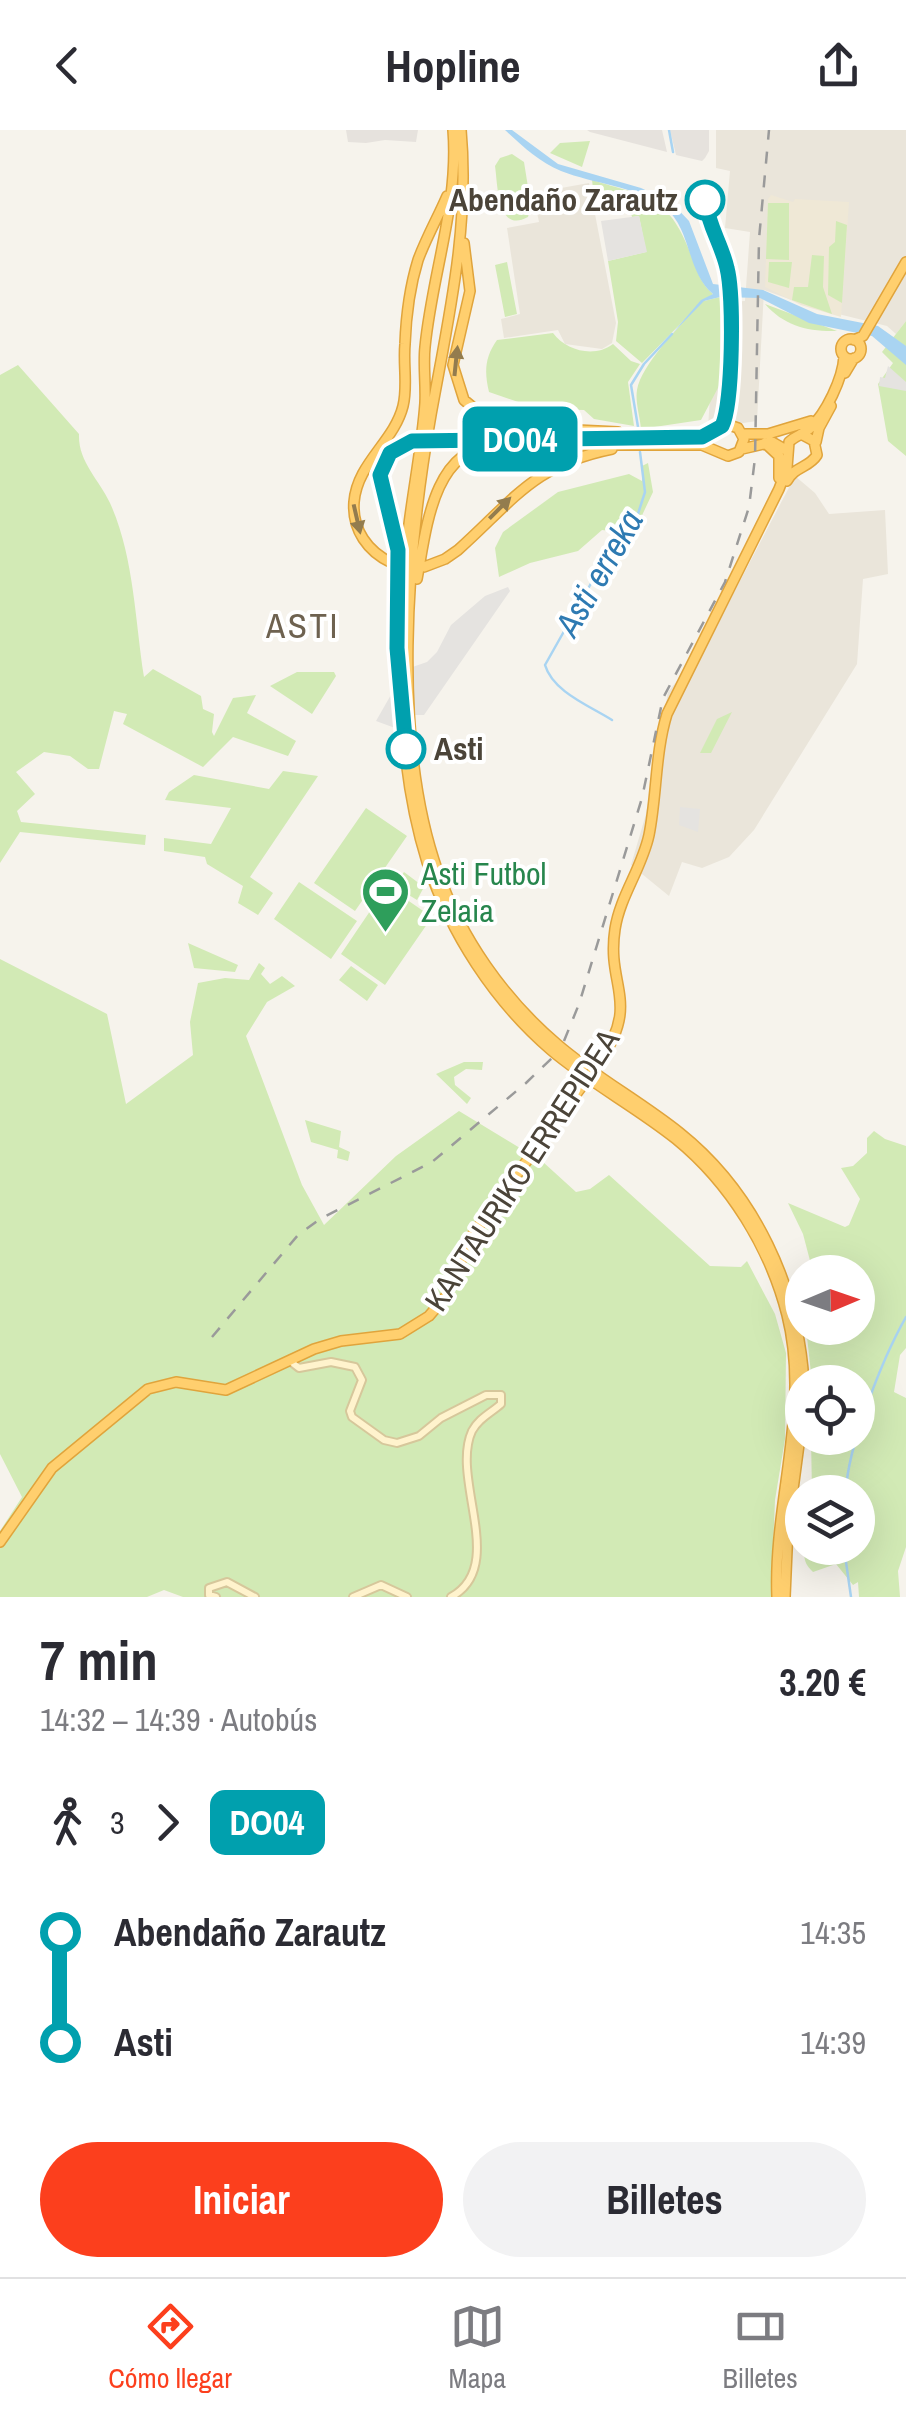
<!DOCTYPE html>
<html lang="es">
<head>
<meta charset="utf-8">
<style>
  :root { --surface:#fff; --page:#f2f2f3; --text:#2b2b33; --muted:#7c7c81; --line:#e1e1e2; --accent:#fc3f1d }
  body { margin:0; font-family:"Archivo Narrow",sans-serif; background:var(--page); color:var(--text); height:100vh; display:flex; flex-direction:column; font-size:38px; white-space:nowrap }
  * { box-sizing:border-box; margin:0 }
  p { font-size:32px; color:var(--muted) }
  .icon { flex:none; width:55px; height:55px; fill:none; stroke:currentColor; stroke-width:2; stroke-linecap:round; stroke-linejoin:round }
  .map { position:relative; height:1467px; overflow:hidden }
  .details { display:flex; flex-direction:column; background:var(--surface); flex:1 }
  .details>* { flex:none }
  .badge { padding:0 20px; border-radius:15px; font-size:35px; line-height:65px }
  .needle { width:65px; rotate:88deg }
  .controls { position:absolute; left:785px; top:1125px; display:grid; gap:20px }
  .controls a { display:grid; place-items:center; width:90px; height:90px; border-radius:50%; background:var(--surface); box-shadow:0 10px 40px #0002; font-size:50px }
  .map>.badge { position:absolute; translate:-50% -50%; box-shadow:0 0 0 5px #fff }
  .legs { display:flex; align-items:center; gap:15px; height:110px; padding:0 40px; font-size:32px }
  .legs p { margin-inline-start:auto }
  .head { display:flex; align-items:center; justify-content:space-between; height:170px; padding:0 40px }
  h1 { font-size:55px; font-weight:800; line-height:75px }
  .cta { display:flex; gap:20px; margin-top:auto; padding:20px 40px }
  .cta a { flex:1; height:115px; border-radius:60px; background:var(--accent); color:#fff; font-size:40px; font-weight:800; line-height:115px; text-align:center }
  .cta a+a { background:var(--page); color:var(--text) }
  ul { padding:0 40px; list-style:none }
  li { display:flex; align-items:center; gap:35px; height:110px; font-size:38px }
  li i { display:grid; place-items:center; width:15px; height:100%; margin:0 12px; background:currentColor }
  li i::after { content:''; width:25px; height:25px; margin:-12px; border:8px solid; border-radius:50%; background:var(--surface) }
  li p { margin-inline-start:auto }
  li:first-child i { background:linear-gradient(#0000 50%,currentColor 0) }
  li:last-child i { background:linear-gradient(currentColor 50%,#0000 0) }
  header { display:flex; justify-content:space-between; align-items:center; height:130px; padding:0 40px; background:var(--surface); font-size:45px; font-weight:800 }
  .dock { display:flex; justify-content:space-around; align-items:center; height:140px; border-top:2px solid var(--line); background:var(--surface); font-size:28px; color:var(--muted) }
  .dock a { display:grid; justify-items:center; gap:5px }
  .dock .selected { color:var(--accent) }
  .map>svg:first-child { display:block }
  .residential { fill:#eae5da }
  .industrial { fill:#e6e2dd }
  .education { fill:#efe8d6 }
  .green { fill:#d2eab5 }
  .parking { fill:#e5e3e0 }
  .water { fill:#a9d4f2 }
  .lines { fill:none; stroke-linecap:round; stroke-linejoin:round }
  .stream { stroke:#a9d4f2; stroke-width:2.5 }
  .secondary-casing { stroke:#d6c79b; stroke-width:10 }
  .highway-casing { stroke:#e0a43c; stroke-width:12 }
  .secondary { stroke:#fff3cd; stroke-width:6 }
  .highway { stroke:#ffcf6e; stroke-width:9 }
  .rail { stroke:#9a9a9a; stroke-width:2.5; stroke-dasharray:12 12; stroke-linecap:butt }
  .highway-bridge-casing { stroke:#e0a43c; stroke-width:12; stroke-linecap:butt }
  .highway-bridge { stroke:#ffcf6e; stroke-width:9 }
  .oneway { fill:#937c4e }
  .line-1-casing { stroke:#fff; stroke-width:22 }
  .line-1 { stroke:#00a0ae; stroke-width:15 }
  .stop-1-dot { fill:#fff; stroke:#00a0ae; stroke-width:5 }
  .labels { text-anchor:middle; stroke-width:8; stroke-linejoin:round; paint-order:stroke }
  .stop-label { font-size:32px; font-weight:bold; fill:#4b4439; stroke:#fff; text-anchor:end }
  .leisure-label { font-size:32px; fill:#27864d; stroke:#fff; text-anchor:start }
  .street-label { font-size:32px; fill:#4b4439; stroke:#fff }
  .water-label { font-size:35px; font-style:italic; fill:#2e7ab2; stroke:#fff }
  .neighbourhood-label { font-size:35px; letter-spacing:2.5px; fill:#6e6250; stroke:#fff }
</style>
</head>
<body>
<header><svg class="icon" aria-label="back" viewBox="0 0 24 24"><path d="M15 5l-7 7 7 7"/></svg>Hopline<svg class="icon" aria-label="share" viewBox="0 0 24 24"><path d="M12 15V3M7 8l5-5 5 5M5 13v7h14v-7"/></svg></header>
<div class="map">
<svg width="906" height="1467" viewBox="0 0 906 1467">
  <rect width="100%" height="100%" fill="#f6f3ec"/>
  <path class="residential" d="M716,0h190v191l-10,13 -9,-8 -73,-18 -50,-18 -7,131 -49,7 8,-125 29,-2 5,-69 -25,-4 5,-57 -14,-3z
    M589,53l27,140 -4,20 -10,6 -37,-5 -7,-14 -54,8 -3,-19 19,-5 -13,-86 32,-6 -6,-29z
    M795,346l20,17 14,21 56,-4 3,64 -25,5 -6,85 -103,166 -25,27 -27,11 -20,-6 -13,34 -38,-31 15,-51 22,-122 40,-50z"/>
  <path class="industrial" d="M346,0h72l-2,12 -31,-2 -19,3 -18,-1z
    M587,0h75l5,22 -77,-20z
    M670,0h39v21l-4,7 -3,3 -26,-6z"/>
  <path class="education" d="M771,65l22,7 2,-3 54,3 -8,115 -40,-12 -36,-18 3,-88z"/>
  <path class="green" d="M590,11l-8,26 -32,-14 10,-10z
    M512,24l12,8 7,44 -3,11c-31,17 -30,-31 -33,-51l5,-8z
    M592,50c54,17 76,15 98,72 6,16 10,31 23,42l-9,7 16,-4v87l-19,36 -60,9c-1,-12 -6,-27 -4,-39 4,-25 43,-64 60,-83l-55,56 -26,-22 2,-19 -10,-61 38,-9 -7,-36 -7,1 -2,-8 -14,-5 -14,3 -3,-10h-5z
    M768,73h21v57l-23,-1z
    M836,91l11,4 -5,78 -14,-8 1,-48 6,-5z
    M812,125l12,1 -1,31 9,27 -40,-14 2,-13h14z
    M507,132l10,52 -12,3 -10,-52z
    M769,132h23l-3,26 -21,-6z
    M765,174l72,27c-28,1 -53,-5 -72,-27z
    M906,191v135l-18,-15 -10,-57 15,-21 -11,-11z
    M553,203c13,18 42,25 60,11l18,17 9,3 -12,18 6,44 -40,-7 -10,-9 -45,-1 -50,-17c-5,-21 -4,-35 8,-52z
    M18,235l61,69c-1,28 20,45 31,69 24,53 25,117 34,174l9,-8 48,27 2,13 11,5 -2,18 2,4 19,-38 23,-3 -9,18 49,28 -8,15 -55,-19 -30,30 -80,-43 4,-10 -13,-3 -15,58h-11l-18,-13 -26,-4 -28,20 19,22 -18,17 4,11 125,13 -1,10 -125,-13 -20,31v-488z
    M648,333l5,29 -24,51 -10,-11 -17,-2 -24,21 -48,12 -31,14 -4,-29 8,-16 55,-40 71,-18 13,7v-15z
    M297,542h37l2,4 -24,38 -42,-28z
    M732,582l-21,41h-11l17,-34z
    M283,641l35,5 -68,101 23,16 -15,22 -20,-12 5,-17 -36,-22 -2,-7 -41,-6v-13l47,6 20,-36 -66,-8 4,-8 25,-17 75,14z
    M366,678l41,28 -52,75 -41,-28z
    M404,742l20,15 -7,13 -23,-14z
    M299,752l58,39 -26,38 -57,-40z
    M387,756l45,31 -47,68 -44,-31z
    M188,813l50,22 -3,7 -41,-4z
    M0,829l107,55 19,90 67,-49 -3,-33 8,-39 27,-5 24,2 10,-17 6,5 -4,6 9,10 12,-8 13,10 -28,16 -21,34 56,149 22,40 72,-69 63,-45 84,51 33,30 14,-3 19,-14 101,91 31,1 6,-6 28,53 11,39 -1,86 -10,61 -4,97h-588l-19,-7 -17,7h-147v-66l22,-34 -22,-43z
    M351,836l27,19 -11,16 -28,-21z
    M464,932h19l-1,8 -16,-1 -12,8 1,8 16,13 -4,6 -31,-30z
    M305,990l36,11 -2,16 11,5 -2,9 -11,-3 1,-8 -27,-8z
    M874,1001l11,8 21,7v202l-6,7 -6,37 12,6v149l-8,24 2,26h-41l-1,-15 -5,3 -17,-21 -23,8c-8,-7 -10,-14 -8,-24h53v-56h-46l-1,-54h47v-56h-46l-6,-54h52v-56h-45l-10,-38 -15,-31 57,24 4,-2 11,-26 -19,-31 12,-2 14,-13v-15z"/>
  <path class="parking" d="M639,86l8,36 -39,9 -7,-40z
    M888,236l18,16v9l-27,-5 1,-9 5,1z
    M508,457l2,4 -86,124h-18l-11,13 -19,-7 16,-28v-19l35,-12 10,-10 14,-27 34,-29z
    M680,677l20,2 -2,23 -19,-7z"/>
  <path class="water" d="M505,0h7l46,34 83,24 30,14 18,19 24,63 50,6 54,24 61,12 28,20v19l-34,-29 -63,-13 -49,-25 -40,-1 -16,4 -33,34 30,-35 12,-6c-27,-22 -21,-66 -49,-87 -29,-21 -70,-23 -103,-36 -22,-9 -39,-25 -56,-41z"/>
  <g class="lines">
    <path class="stream" d="M669,0l4,22
      M638,297l-7,-42 13,-21 28,-30
      M612,590c-22,-14 -59,-28 -67,-55l53,-94 29,-31 9,-20 9,-28 -5,-40
      M846,1362c1,-44 37,-135 60,-175
      M844,1418l7,49"/>
    <defs>
      <path id="secondary" d="M290,1231l9,7 32,-6 24,5 7,13 -12,31 2,6 32,23 13,3 22,-7 22,-18 45,-23h15v9c-10,9 -22,14 -29,27 -22,48 36,135 -21,166
        M216,1467l-7,-2v-7l18,-6 28,15
        M353,1467l28,-12 26,12"/>
      <path id="highway" d="M453,0c6,74 -21,144 -28,217 -2,18 1,37 0,56 -3,41 -11,81 -16,121 -12,110 -15,232 18,338 23,71 67,139 124,188 39,33 85,57 125,89 54,44 94,109 111,176 24,95 -14,186 -10,282
        M461,0c9,97 -13,190 -30,285 -24,136 -40,325 7,457 23,66 66,127 119,172 38,33 83,57 123,89 75,60 118,154 124,249
        M464,113l6,48 -17,74 11,35 23,19 29,8 102,5
        M841 219a10 10 0 1 1 20 0a10 10 0 1 1-20 0Z
        M854,210l9,-4 43,-74
        M845,243l9,-15
        M742,304h26l43,-13
        M816,312l3,-14 12,-22
        M765,313l14,13v22
        M742,319l30,-7 14,8
        M787,351c8,-15 22,-13 30,-26l-3,-14 -13,-7
        M392,433c-24,-11 -40,-33 -38,-61 3,-39 40,-60 49,-96 5,-20 0,-41 2,-62 1,-27 5,-58 13,-84 8,-22 20,-43 29,-64
        M424,437l21,-8 13,-9c56,-50 75,-85 154,-101
        M417,449c9,-47 15,-129 76,-134h209l26,11 11,-4 5,-13 -6,-11 -9,-3 -27,12 -267,4
        M397,484c0,-24 3,-48 0,-72 -5,-35 -41,-88 16,-101
        M600,931c41,-60 6,-74 15,-132 5,-33 27,-61 34,-94 8,-40 6,-82 18,-121l112,-225 8,-21 2,-26c6,-6 13,-7 20,-13 17,-15 34,-51 35,-73
        M0,1412l52,-74 96,-79 28,-7 50,8 88,-41 27,-8 59,-7 29,-18 18,-21 23,-57 115,-156
        M785,1467l3,-70 14,-105"/>
    </defs>
    <use href="#secondary" class="secondary-casing"/>
    <use href="#highway" class="highway-casing"/>
    <use href="#secondary" class="secondary"/>
    <use href="#highway" class="highway"/>
    <path class="rail" d="M564,911l15,-37 63,-206 21,-100 62,-116 24,-75 6,-49 4,-219 10,-109
      M212,1207l86,-102 22,-16 112,-57 94,-79 27,-26"/>
    <defs>
      <path id="highway-bridge" d="M585,952l15,-21"/>
    </defs>
    <use href="#highway-bridge" class="highway-bridge-casing"/>
    <use href="#highway-bridge" class="highway-bridge"/>
  </g>
  <defs><path id="oneway-solid" d="M-6-.8H1V-3.2L6.5 0L1 3.2V.8H-6Z" transform="scale(2.5)"/></defs>
  <g class="oneway">
    <use href="#oneway-solid" transform="translate(456 231) rotate(-84)"/>
    <use href="#oneway-solid" transform="translate(500 378) rotate(-45)"/>
    <use href="#oneway-solid" transform="translate(357 389) rotate(77)"/>
  </g>
  <g class="lines">
    <defs>
      <path id="line-1" d="M406,619l-9,-101 1,-98 -18,-75 10,-22 22,-12 290,-4 20,-11c11,-22 12,-131 5,-158 -5,-23 -19,-43 -22,-68"/>
    </defs>
    <use href="#line-1" class="line-1-casing"/>
    <use href="#line-1" class="line-1"/>
  </g>
  <defs>
    <symbol id="stadium-pin" viewBox="-11 -11 22 30"><path d="M0 17L-7.5 6A9.5 9.5 0 1 1 7.5 6Z" fill="#2e9e5b" stroke="#fff"/><path d="M0-5a6.5 5 0 1 0 0 10a6.5 5 0 1 0 0-10ZM-3.5-1.8h7v3.6h-7Z" fill="#fff"/></symbol>
  </defs>
  <g fill-rule="evenodd">
    <use href="#stadium-pin" x="358" y="734" width="55" height="75"/>
  </g>
  <g class="stop-1-dot">
    <circle cx="705" cy="70" r="18"/>
    <circle cx="406" cy="619" r="18"/>
  </g>
  <g class="labels">
    <g class="stop-label">
      <text x="678" y="81">Abendaño Zarautz</text>
      <text x="434" y="630" text-anchor="start">Asti</text>
    </g>
    <g class="leisure-label">
      <text x="421" y="755">Asti Futbol<tspan x="421" dy="37">Zelaia</tspan></text>
    </g>
    <g class="street-label">
      <text transform="translate(522 1040) rotate(-57)" y="11">KANTAURIKO ERREPIDEA</text>
    </g>
    <g class="water-label">
      <text transform="translate(599 443) rotate(-60)" y="12">Asti erreka</text>
    </g>
    <g class="neighbourhood-label">
      <text x="303" y="508">ASTI</text>
    </g>
  </g>
</svg>
<div class="controls">
<a><svg class="needle" viewBox="-14 -14 28 28"><path d="M0-13l5 13h-10z" fill="#e53935"/><path d="M0 13l5-13h-10z" fill="#7c7c81"/></svg></a>
<a><svg class="icon" aria-label="locate" viewBox="0 0 24 24"><circle cx="12" cy="12" r="6"/><path d="M12 2v4M12 18v4M2 12h4M18 12h4"/></svg></a>
<a><svg class="icon" aria-label="layers" viewBox="0 0 24 24"><path d="M12 4l9 5-9 5-9-5zM3 14l9 5 9-5"/></svg></a>
</div>
<b class="badge" style="left:520px;top:309px;background:#00a0ae;color:#fff">DO04</b>
</div>
<section class="details">
<div class="head"><div><h1>7 min</h1><p>14:32 – 14:39 · Autobús</p></div><b>3.20 €</b></div>
<div class="legs"><svg class="icon" aria-label="walk" viewBox="0 0 24 24"><circle cx="13" cy="4" r="2"/><path d="M13 8l-2 6 4 7M11 14l-3 7M7 12l3-4h3l4 4"/></svg>3<svg class="icon" aria-label="forward" viewBox="0 0 24 24"><path d="M9 5l7 7-7 7"/></svg><b class="badge" style="background:#00a0ae;color:#fff">DO04</b></div>
<ul>
<li><i style="color:#00a0ae"></i><b>Abendaño Zarautz</b><p>14:35</p></li>
<li><i style="color:#00a0ae"></i><b>Asti</b><p>14:39</p></li>
</ul>
<div class="cta"><a>Iniciar</a><a>Billetes</a></div>
</section>
<nav class="dock">
<a class="selected"><svg class="icon" aria-label="directions" viewBox="0 0 24 24"><path d="M12 3l9 9-9 9-9-9zM9 14v-3h6M13 9l2 2-2 2"/></svg>Cómo llegar</a>
<a><svg class="icon" aria-label="map" viewBox="0 0 24 24"><path d="M3 6l6-2 6 2 6-2v14l-6 2-6-2-6 2zM9 4v14M15 6v14"/></svg>Mapa</a>
<a><svg class="icon" aria-label="tickets" viewBox="0 0 24 24"><path d="M3 7h18v10H3zM15 7v10"/></svg>Billetes</a>
</nav>
</body>
</html>
